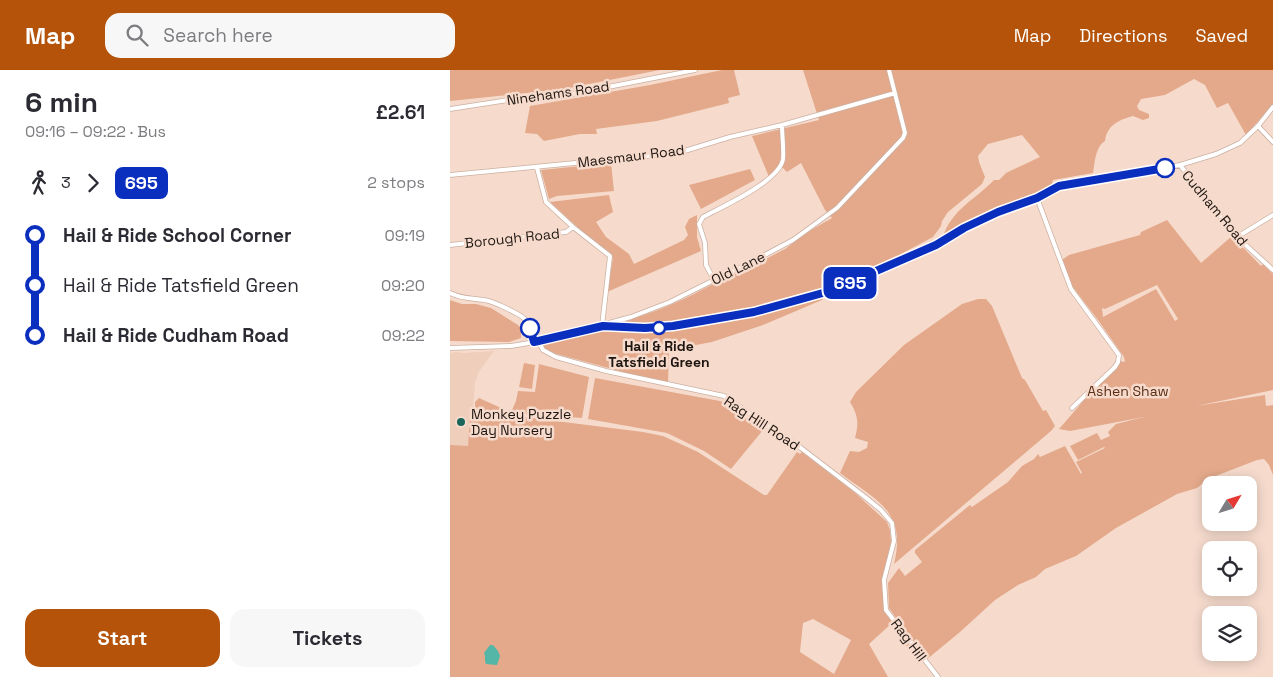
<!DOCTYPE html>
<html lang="en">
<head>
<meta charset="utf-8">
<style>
  :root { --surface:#fff; --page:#f7f7f7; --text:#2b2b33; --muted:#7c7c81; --accent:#b45309 }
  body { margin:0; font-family:"Space Grotesk",sans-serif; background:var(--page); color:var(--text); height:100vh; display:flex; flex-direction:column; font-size:19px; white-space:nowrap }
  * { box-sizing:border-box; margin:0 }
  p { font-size:16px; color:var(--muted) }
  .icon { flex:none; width:28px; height:28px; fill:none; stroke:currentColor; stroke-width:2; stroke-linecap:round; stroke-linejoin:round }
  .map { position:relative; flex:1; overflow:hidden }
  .side { display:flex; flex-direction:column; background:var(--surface); width:450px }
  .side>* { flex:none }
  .badge { padding:0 10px; border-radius:8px; font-size:18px; line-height:32px }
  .needle { width:32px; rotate:52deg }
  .tools { position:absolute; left:752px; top:406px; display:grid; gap:10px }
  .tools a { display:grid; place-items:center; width:55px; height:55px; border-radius:10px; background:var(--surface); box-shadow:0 2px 12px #0003; font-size:25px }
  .map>.badge { position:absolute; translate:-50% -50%; box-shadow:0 0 0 2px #fff }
  .legs { display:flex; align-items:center; gap:8px; height:55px; padding:0 25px; font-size:16px }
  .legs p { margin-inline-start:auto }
  .head { display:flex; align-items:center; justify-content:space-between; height:85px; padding:0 25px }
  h1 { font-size:28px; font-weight:800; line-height:38px }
  .cta { display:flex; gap:10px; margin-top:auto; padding:10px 25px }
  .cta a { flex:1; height:58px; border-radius:15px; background:var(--accent); color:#fff; font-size:20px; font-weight:800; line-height:58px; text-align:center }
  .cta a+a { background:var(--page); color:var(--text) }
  ul { padding:0 25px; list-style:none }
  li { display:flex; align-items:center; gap:18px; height:50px; font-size:19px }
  li i { display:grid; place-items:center; width:8px; height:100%; margin:0 6px; background:currentColor }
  li i::after { content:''; width:12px; height:12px; margin:-6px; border:4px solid; border-radius:50%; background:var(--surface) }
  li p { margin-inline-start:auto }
  li:first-child i { background:linear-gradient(#0000 50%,currentColor 0) }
  li:last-child i { background:linear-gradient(currentColor 50%,#0000 0) }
  header { display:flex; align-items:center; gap:30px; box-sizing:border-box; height:70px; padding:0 25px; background:var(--accent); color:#fff }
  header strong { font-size:24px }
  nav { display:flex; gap:28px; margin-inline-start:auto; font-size:18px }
  .search { width:350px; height:45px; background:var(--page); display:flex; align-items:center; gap:12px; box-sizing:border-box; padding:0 18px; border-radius:15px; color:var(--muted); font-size:19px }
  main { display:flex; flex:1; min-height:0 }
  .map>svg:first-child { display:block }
  .built { fill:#f0cebc }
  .green { fill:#e3a98a; fill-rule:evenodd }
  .water { fill:#54b6a7 }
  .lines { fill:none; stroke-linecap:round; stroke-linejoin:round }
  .minor-casing { stroke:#cab0a3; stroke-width:5.5 }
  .minor { stroke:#fff; stroke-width:4 }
  .line-1-casing { stroke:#fff; stroke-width:11 }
  .line-1 { stroke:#0a2ebe; stroke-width:8 }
  .stop-1-dot { fill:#fff; stroke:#0a2ebe; stroke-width:2.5 }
  .poi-dot { fill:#1b645a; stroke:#f6dbcd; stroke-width:2 }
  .labels { text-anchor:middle; stroke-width:5; stroke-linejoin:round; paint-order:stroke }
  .street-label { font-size:14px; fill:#1e1510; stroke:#f6dbcd }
  .stop-label { font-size:14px; font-weight:bold; fill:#1e1510; stroke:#f6dbcd }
  .park-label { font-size:14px; fill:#592d13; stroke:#f6dbcd }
  .poi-label { font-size:14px; fill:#1e1510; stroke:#f6dbcd; text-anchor:start }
</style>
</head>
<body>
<header>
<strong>Map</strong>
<div class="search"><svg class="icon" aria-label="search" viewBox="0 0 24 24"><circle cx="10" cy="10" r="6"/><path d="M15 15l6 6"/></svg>Search here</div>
<nav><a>Map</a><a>Directions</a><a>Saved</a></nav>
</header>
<main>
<section class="side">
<div class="head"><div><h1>6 min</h1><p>09:16 – 09:22 · Bus</p></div><b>£2.61</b></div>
<div class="legs"><svg class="icon" aria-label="walk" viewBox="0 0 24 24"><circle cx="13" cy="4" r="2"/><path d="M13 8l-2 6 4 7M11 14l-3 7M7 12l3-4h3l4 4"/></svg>3<svg class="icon" aria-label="forward" viewBox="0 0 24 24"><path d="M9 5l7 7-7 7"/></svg><b class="badge" style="background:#0a2ebe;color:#fff">695</b><p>2 stops</p></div>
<ul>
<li><i style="color:#0a2ebe"></i><b>Hail &amp; Ride School Corner</b><p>09:19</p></li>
<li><i style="color:#0a2ebe"></i><span>Hail &amp; Ride Tatsfield Green</span><p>09:20</p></li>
<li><i style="color:#0a2ebe"></i><b>Hail &amp; Ride Cudham Road</b><p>09:22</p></li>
</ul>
<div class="cta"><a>Start</a><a>Tickets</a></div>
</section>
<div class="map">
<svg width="823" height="607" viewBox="0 0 823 607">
  <rect width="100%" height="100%" fill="#f6dbcd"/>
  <path class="built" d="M44,281l-16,22 -3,10 -5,65 -20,-2v-93l5,-1 9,1z"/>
  <path class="green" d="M0,0h210l-96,19 -114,12z
    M272,0h12l6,25 -12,3 1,5 -72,18 -61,8 1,5h-17l-36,7 -7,-7 -12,-1 5,-27 120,-21z
    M353,0h470v34l-27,31 -18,-32 -11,5 -12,-23 -11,-6 -29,16 -24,4 -4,7 2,4 10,4v4l-6,2 -10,-4c-14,4 -26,9 -28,25 -10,6 -10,22 -12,32l-40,7 -2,7 -4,4 -69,27 -35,19c8,-27 33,-38 51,-57h5l7,-7 34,-16 -18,-22 -34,9 -10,12 1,6 6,15 -3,7 -34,28 -6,9 -1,5 -8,11 -32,17 -71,32 -8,14 -59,25 -51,17 -43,8 -1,34 -115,-31 -8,-4 -4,-6 63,-15 48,3 48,-6 3,-6 -57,7 -33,-1c27,-8 55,-18 81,-31 14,-7 27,-15 42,-21l1,1 48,-25 21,-16 26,-15 -7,-8 -24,-47 -14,9 -4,-4 -6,-1 -8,10 -17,-41 67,-16z
    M161,93l3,28 -57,5 -8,3 -8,-29z
    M300,99l5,11 -54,29 -12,-24z
    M159,125l4,17 -17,10 10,15 23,17 5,10 50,-24 4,-5 -3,-8 4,-8 8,-4v22l4,14 -94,41 6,-34 -3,-5 -24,-18 -36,-33z
    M717,150l34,43 31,-27 29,30 2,-2 10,10v116l-77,16 69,-11 1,11 7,-1v70l-4,-10 -5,-6 -7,1 -49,19 -11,9 -20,6 -61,34 -40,28 -31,13 -9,8 -18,8 -23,15 -35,32 -34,28 -37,-52 -1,-25 11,-15 6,8 17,-14 -7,-9v-3l55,-45 2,2 36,-25 14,-16 12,-7 4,-5 2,3 25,-11 16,28 1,-1 -6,-11 29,-14 -1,-1 -26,13 -8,-14 27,-13 4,7 9,-4 -2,-4 8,-8 28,-7 -74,14 -11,-2 59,-68 7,1 -1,-5 -26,-37 -26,-34 -10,-26 7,-5 71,-20 1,-3zM707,215l21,34 -3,2 -19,-32 -53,28 -1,-9 3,1z
    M528,229h8l6,7 30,72 3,2 18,31 3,-1 9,16 -4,5 -157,133c13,-53 -17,-63 -54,-91l10,-22 9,1 8,-4 1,-6 -13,-4c4,-15 3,-23 -5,-36l6,-10 48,-47 58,-41z
    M0,230l12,4h14l15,4 27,17 3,3v10l-12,4 -59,-1z
    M74,293l11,2 -3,24 -13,-2z
    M89,294l50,13 -7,41 -68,-5 -2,-3 4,-9 2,-10 17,1z
    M145,308l125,23 7,3 36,26 -32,39 -27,-18 -37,-18 -79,-14z
    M29,328l31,14 3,9 11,-4 119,15 20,4 35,16 66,43h3l30,-43 3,2 2,-2 51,39 34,31 3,8 1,12 -5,21 -2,15v29l38,54 -4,3 -27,-40 -22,20 19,33h-438v-232l18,1 2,-28 5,-2v-14zM363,549l38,21 -17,34 -34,-22 3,-29z"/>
  <path class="water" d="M40,575h3l5,6 2,5 -3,9 -11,-1c-2,-4 0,-7 -2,-11z"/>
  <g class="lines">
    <defs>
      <path id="minor" d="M0,39l65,-10 52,-4 128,-25
        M808,56l15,16
        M730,95l57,72 36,33
        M87,98l9,34 27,25 37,29 -8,70
        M0,105l228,-22 52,-16 52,-12 113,-32
        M587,128l34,91 48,66 -1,7 -3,5 -43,41
        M787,167l36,-22
        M0,175l116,-13 7,-5
        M264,210l-8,-15 -1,-22 -6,-19 4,-7c19,-10 77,-36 80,-58 1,-11 -1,-23 -1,-34
        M0,223c11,6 22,5 34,7 9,1 36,14 42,20 5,6 6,15 8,22
        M153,256l42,2 28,-1 81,-15 76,-21 106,-46 27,-17 35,-16 39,-14 22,-11 121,-22 36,-11 24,-11 18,-17 15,-19
        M88,271l5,9 13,7 50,14 118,25 77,52 64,49 16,13 11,13 2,18 -10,39 2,30 52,67
        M0,278l61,-2 36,-6 84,-23 39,-15 44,-22 32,-15 47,-25 44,-32 66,-70 2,-5 -16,-63"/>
    </defs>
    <use href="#minor" class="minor-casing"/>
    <use href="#minor" class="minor"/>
  </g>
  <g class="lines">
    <defs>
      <path id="line-1" d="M80,258l4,14 69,-16 42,2 28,-2 81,-14 76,-21 106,-46 28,-17 34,-16 39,-14 22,-12 106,-18"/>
    </defs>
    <use href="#line-1" class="line-1-casing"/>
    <use href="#line-1" class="line-1"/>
  </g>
  <g class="stop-1-dot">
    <circle cx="715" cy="98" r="9"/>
    <circle cx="80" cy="258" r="9"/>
    <circle cx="209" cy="258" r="6"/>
  </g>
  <circle class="poi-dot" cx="11" cy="352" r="5"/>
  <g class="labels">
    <g class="street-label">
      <text transform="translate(108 23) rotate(-8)" y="5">Ninehams Road</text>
      <text transform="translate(181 86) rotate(-7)" y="5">Maesmaur Road</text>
      <text transform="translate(765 138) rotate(50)" y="5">Cudham Road</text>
      <text transform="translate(62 168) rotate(-6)" y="5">Borough Road</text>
      <text transform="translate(288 198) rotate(-26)" y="5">Old Lane</text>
      <text transform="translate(312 353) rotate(33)" y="5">Rag Hill Road</text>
      <text transform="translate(459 570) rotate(53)" y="5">Rag Hill</text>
    </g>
    <g class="stop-label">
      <text x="209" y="281">Hail &amp; Ride<tspan x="209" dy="16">Tatsfield Green</tspan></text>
    </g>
    <g class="park-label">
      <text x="678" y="326">Ashen Shaw</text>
    </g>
    <g class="poi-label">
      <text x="21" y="349">Monkey Puzzle<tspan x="21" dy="16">Day Nursery</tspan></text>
    </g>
  </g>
</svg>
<div class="tools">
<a><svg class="needle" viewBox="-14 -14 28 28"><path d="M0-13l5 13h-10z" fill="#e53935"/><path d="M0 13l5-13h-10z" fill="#7c7c81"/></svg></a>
<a><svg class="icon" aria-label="locate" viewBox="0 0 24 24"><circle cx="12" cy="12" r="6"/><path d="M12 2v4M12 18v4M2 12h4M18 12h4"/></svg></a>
<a><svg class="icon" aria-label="layers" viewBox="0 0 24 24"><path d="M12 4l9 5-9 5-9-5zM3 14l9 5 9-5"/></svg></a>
</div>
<b class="badge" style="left:400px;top:213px;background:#0a2ebe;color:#fff">695</b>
</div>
</main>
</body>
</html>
